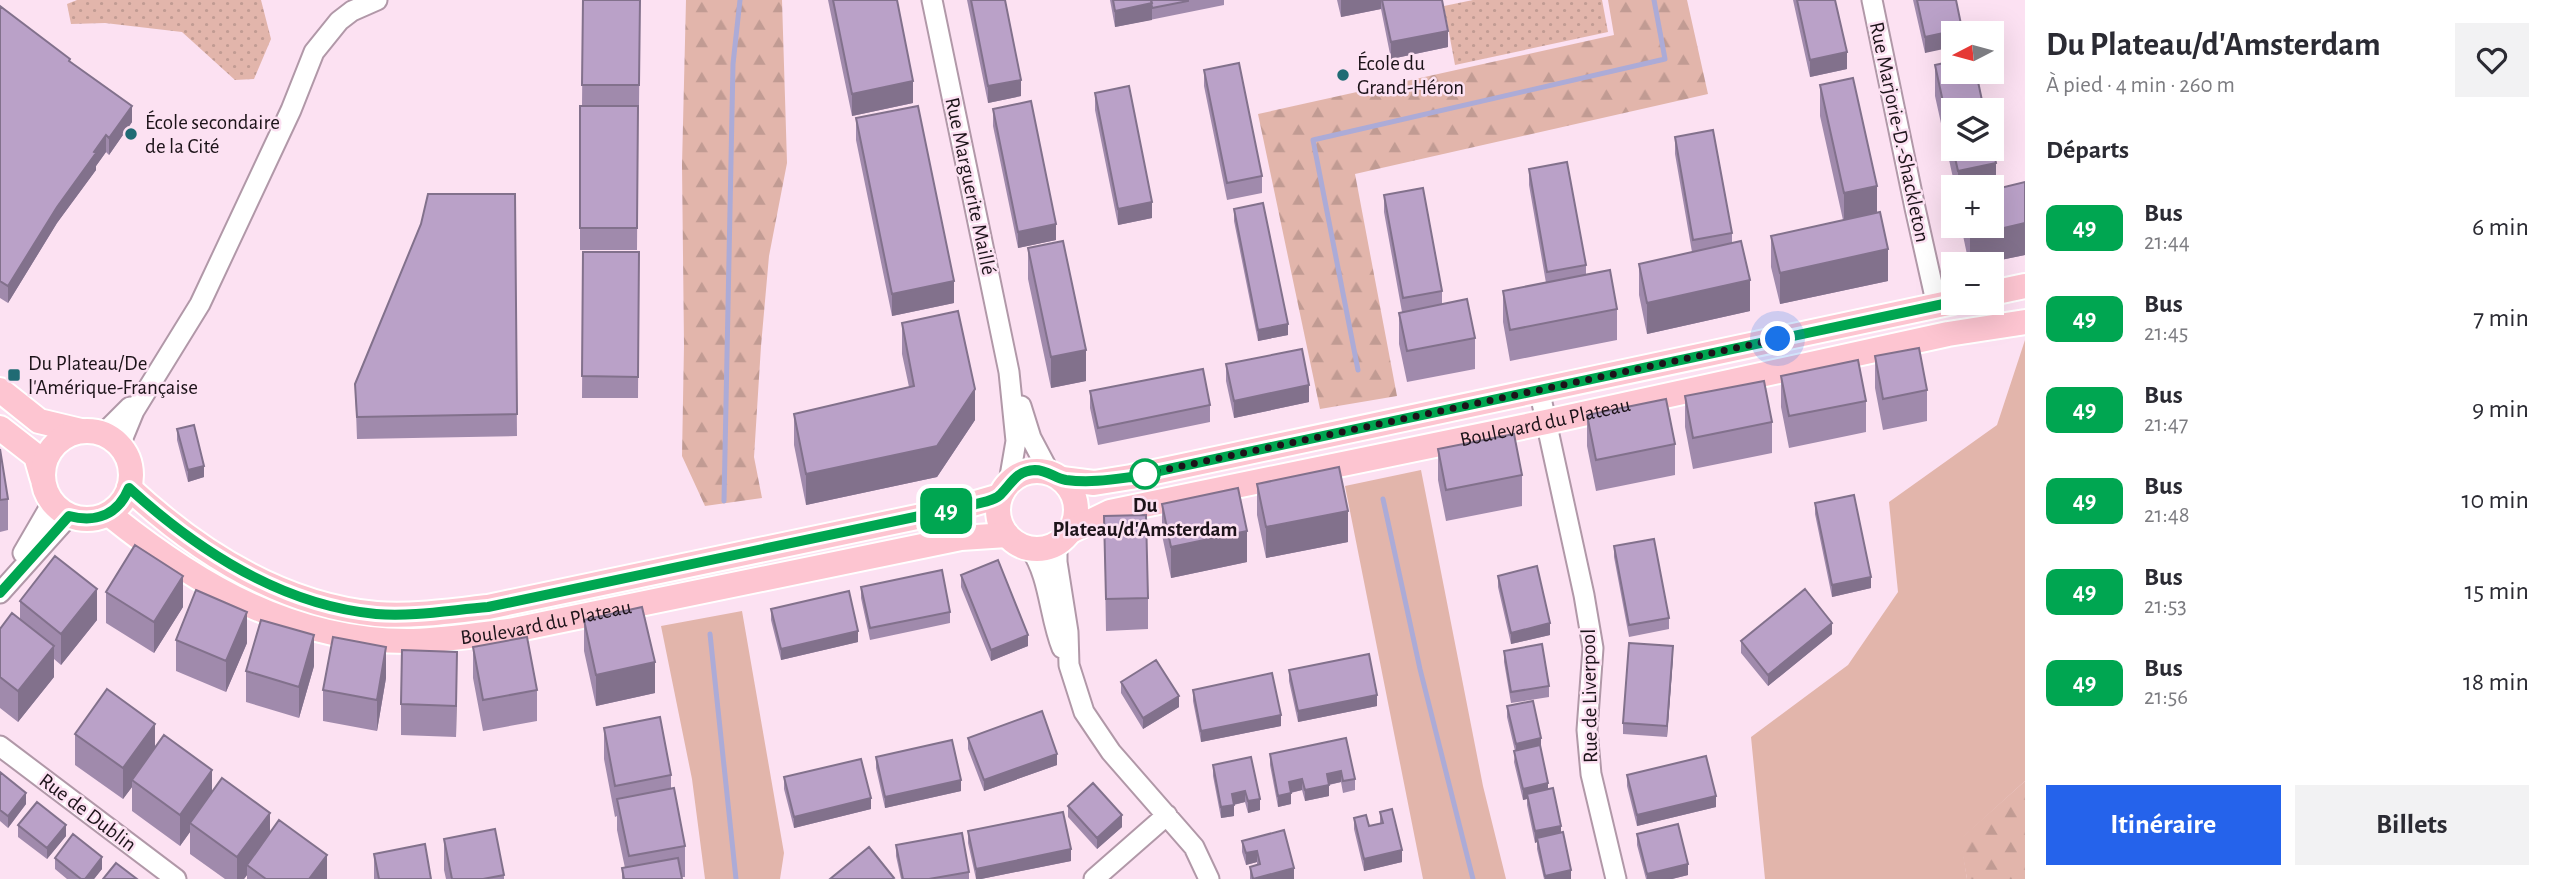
<!DOCTYPE html>
<html lang="fr">
<head>
<meta charset="utf-8">
<style>
  :root { --surface:#fff; --page:#f2f2f3; --text:#2b2b33; --muted:#7c7c81; --accent:#2563eb }
  body { margin:0; font-family:"Alegreya Sans",sans-serif; background:var(--page); color:var(--text); height:100vh; display:flex; flex-direction:column; font-size:26px; white-space:nowrap }
  * { box-sizing:border-box; margin:0 }
  p { font-size:23px; color:var(--muted) }
  .icon { flex:none; width:38px; height:38px; fill:none; stroke:currentColor; stroke-width:2; stroke-linecap:round; stroke-linejoin:round }
  .map { position:relative; flex:1; overflow:hidden }
  .details { display:flex; flex-direction:column; background:var(--surface); width:525px }
  .details>* { flex:none }
  .badge { padding:0 14px; border-radius:10px; font-size:24px; line-height:46px }
  .needle { width:46px; rotate:264deg }
  .tools { position:absolute; left:1941px; top:21px; display:grid; gap:14px }
  .tools a { display:grid; place-items:center; width:63px; height:63px; border-radius:0px; background:var(--surface); box-shadow:0 7px 28px #0002; font-size:35px }
  .you { position:absolute; width:35px; height:35px; margin:-18px; border:5px solid #fff; border-radius:50%; background:#1a73e8; box-shadow:0 0 0 10px #1a73e833 }
  .map>.badge { position:absolute; translate:-50% -50%; box-shadow:0 0 0 4px #fff }
  h2 { padding:0 21px; font-size:26px; line-height:63px }
  .round { display:grid; place-items:center; flex:none; width:74px; height:74px; border-radius:0px; background:var(--page) }
  .summary { display:flex; align-items:center; justify-content:space-between; height:119px; padding:0 21px }
  h1 { font-size:33px; font-weight:700; line-height:52px }
  .action { display:flex; gap:14px; margin-top:auto; padding:14px 21px }
  .action a { flex:1; height:80px; border-radius:0px; background:var(--accent); color:#fff; font-size:28px; font-weight:700; line-height:80px; text-align:center }
  .action a+a { background:var(--page); color:var(--text) }
  ul { padding:0; list-style:none }
  li { display:flex; align-items:center; gap:21px; height:91px; padding:0 21px }
  li div { flex:1 }
  li b { display:block; font-size:26px }
  li em { font-style:normal }
  li .badge { min-width:77px; font-weight:700; text-align:center }
  main { display:flex; flex:1; min-height:0 }
  .map>svg:first-child { display:block }
  .grass { fill:#e2b5ab }
  .forest { fill:url(#forest-firs) }
  .park { fill:url(#park-dots) }
  .lines { fill:none; stroke-linecap:round; stroke-linejoin:round }
  .stream { stroke:#acabd7; stroke-width:5 }
  .minor-casing { stroke:#b198a8; stroke-width:23 }
  .major-casing { stroke:#fff; stroke-width:28 }
  .minor { stroke:#fff; stroke-width:19 }
  .major { stroke:#fdc5d1; stroke-width:24 }
  .wall { fill:#a08aac }
  .shaded-wall { fill:#82718c }
  .building { fill:#baa1c8; stroke:#82718c; stroke-width:2 }
  .line-casing { stroke:#fff; stroke-width:16 }
  .line { stroke:#00a651; stroke-width:10 }
  .walk { stroke:#1c1319; stroke-width:7; stroke-dasharray:0 12.6 }
  .poi-dot { fill:#206b74; stroke:#fce1f2; stroke-width:2.5 }
  .stop-dot { fill:#fff; stroke:#00a651; stroke-width:3.5 }
  .labels { text-anchor:middle; stroke-width:5; stroke-linejoin:round; paint-order:stroke }
  .poi-label { font-size:21px; fill:#1c1319; stroke:#fce1f2; text-anchor:start }
  .street-label { font-size:21px; fill:#1c1319; stroke:#fce1f2 }
  .stop-label { font-size:21px; font-weight:bold; fill:#1c1319; stroke:#fce1f2 }
</style>
</head>
<body>
<main>
<div class="map">
<svg width="2025" height="879" viewBox="0 0 2025 879">
  <defs>
    <pattern id="forest-firs" width="22" height="20" patternUnits="userSpaceOnUse" patternTransform="scale(1.75)"><rect width="22" height="20" fill="#e2b5ab"/><path d="M5 1l3.5 6h-7zM16 11l3.5 6h-7z" fill="#c19b93"/></pattern>
    <pattern id="park-dots" width="8" height="8" patternUnits="userSpaceOnUse" patternTransform="scale(1.75)"><rect width="8" height="8" fill="#e2b5ab"/><path d="M2 2h.1M6 6h.1" fill="none" stroke="#c19b93" stroke-width="1.8" stroke-linecap="round"/></pattern>
  </defs>
  <rect width="100%" height="100%" fill="#fce1f2"/>
  <path class="grass" d="M2025,340v441l-64,58 6,40h-202l-14,-142 97,-72 50,-73 -9,-90 108,-77z
    M1421,470l62,316 23,93h-83l-78,-393z
    M742,611l42,242 -4,26h-75l-13,-100 -31,-153z"/>
  <path class="forest" d="M686,0h96l5,163 -18,93 -8,90 -7,111 8,41 -57,8 -23,-50 2,-111 -2,-180z
    M1608,0h79l21,94 -353,80 42,222 -77,13 -62,-295 356,-79z
    M2025,781v98h-58l-7,-40z"/>
  <path class="park" d="M77,0h184l10,39 -17,40 -19,1 -53,-48 -77,-9 -34,1 -4,-20z
    M1473,0h129l6,32 -153,33 -11,-59z"/>
  <g class="lines">
    <path class="stream" d="M1358,370l-45,-230 352,-81 -11,-59
      M1383,499l37,170 53,210
      M724,501l9,-437 7,-64
      M710,634l26,245"/>
    <defs>
      <path id="minor" d="M932,0l77,372 7,69 -7,41
        M1872,0l43,208 22,98
        M1539,389l45,206 9,53 -6,82 4,44 25,105
        M1021,406l10,32 18,34
        M103,434l27,-27
        M120,445l14,-34 66,-107 91,-194 23,-58 25,-31 13,-10 25,-11
        M1057,543v19l11,70 1,33 15,47 27,40 83,95 15,32
        M1030,548c20,29 19,68 32,100
        M23,553l29,-50
        M0,593l69,-77
        M0,746l176,133
        M1094,879l73,-64"/>
      <g id="major">
        <path d="M1992,293l33,-7"/>
        <path d="M0,390l39,31 42,10"/>
        <path d="M0,428l36,28 6,21"/>
        <circle cx="87" cy="475" r="44"/>
        <circle cx="1037" cy="510" r="39"/>
        <path d="M1062,479l32,4 37,-6 822,-175"/>
        <path d="M129,488c69,64 152,117 247,126 37,3 76,-3 112,-7l467,-98 45,-13"/>
        <path id="s1" d="M109,514c89,72 186,129 304,127 32,-1 64,-6 96,-10l452,-93 46,-3"/>
        <path id="s2" d="M1069,532l41,-20 436,-90 402,-88 77,-12"/>
      </g>
    </defs>
    <use href="#minor" class="minor-casing"/>
    <use href="#major" class="major-casing"/>
    <use href="#minor" class="minor"/>
    <use href="#major" class="major"/>
  </g>
  <path class="wall" d="M583,0h57l-1,107h-1l-1,143h-57v-144h2z
    M828,0h69l16,103 -61,13z
    M967,0h38l16,96 -33,7z
    M1110,0h114v5l-109,22z
    M1337,0h105l6,47 -57,12 -10,-50 -40,8z
    M1793,0h42l12,69 -37,8z
    M1913,0h43l6,33 -37,20z
    M0,6l70,56 62,60 -23,33 -3,-3 -10,14v4l-39,53 -49,80 -8,-5z
    M1935,65l61,124 29,-7v73l-44,9h-12l-8,-38h31v-39h-37l-20,-91z
    M1204,70l58,106v17l-35,7 -23,-114z
    M1820,85l57,128 11,68 -108,23 -9,-37v-31l72,-16 -23,-104z
    M1095,93l57,125 -34,7 -23,-115z
    M993,109l63,131 -38,8 -25,-122z
    M856,118l98,185 -62,13 -36,-176z
    M1675,137l57,96v10l18,68 -103,23 -8,-39v-31l53,-12 -17,-98z
    M1529,169l57,96v10l31,34v31l-107,21 -7,-39v-31l43,-8 -17,-98z
    M515,194l2,242 -160,3 -2,-55z
    M1384,195l58,96v13l33,34v31l-68,13 -8,-38v-31l3,-1 -18,-100z
    M1234,209l54,126 -30,6 -24,-120z
    M1028,248l58,133 -35,7 -23,-109z
    M583,252h56l-1,146h-56z
    M902,323l73,97 -38,57 -131,28 -12,-60v-31l115,-27 -7,-33z
    M1875,356l52,34v31l-44,9 -8,-42z
    M1226,364l83,38 -75,16 -8,-37z
    M1781,376l85,25v31l-77,16 -8,-41z
    M1090,391l120,14v17l-112,23 -8,-37z
    M1685,396l87,26v31l-79,16 -8,-42z
    M1587,415l88,29v31l-79,16 -9,-45z
    M177,429l27,48 -16,5 -11,-42z
    M0,449l8,50v31l-8,2z
    M1438,449l84,26v31l-76,15 -8,-41z
    M1257,484l91,58 -82,16 -9,-43z
    M1815,503l56,85 -39,9 -17,-83z
    M1162,504l85,58 -76,16 -9,-43z
    M1104,516l44,82v31l-42,2z
    M1614,546l55,72v11l-40,8 -15,-80z
    M961,575l67,71 -37,15 -30,-74z
    M1498,576l52,59 -39,9 -13,-57z
    M861,587l89,25v11l-80,17 -9,-42z
    M106,592l77,15 -29,46 -48,-30z
    M20,601l77,19 -36,45 -7,-6v18l-36,45 -18,-14v-79l20,-10z
    M771,609l87,33 -77,18 -10,-40z
    M584,620l71,73 -59,13 -12,-55z
    M1832,634l-64,52 -27,-33v-12z
    M176,640l71,3 -21,49 -50,-21z
    M473,647l64,43v31l-54,10 -10,-53z
    M1504,651l45,35v11l-38,6 -7,-41z
    M1673,657l-6,80 -44,-3v-11z
    M314,666l-15,52 -53,-16v-31z
    M1289,670l88,36 -79,16 -9,-41z
    M386,678l-9,53 -54,-10v-31z
    M1121,682l58,25 -36,22 -22,-36z
    M457,683l-1,54 -55,-2v-31z
    M1193,690l88,36 -80,16 -8,-41z
    M1507,706l34,43 7,40 23,81v9h-27l-7,-30v-7l-2,1 -8,-38v-6l-4,1 -9,-38 1,-11 -8,-34z
    M604,728l67,47v13l14,58v31h-3v2h-60v-11h3l-8,-38v-14l-2,1 -11,-58z
    M75,734l80,14 57,44 58,41 57,46h-80v-4l-3,4h-19l-35,-25v-22l-10,14 -48,-35v-24l-9,12 -48,-34z
    M968,738l89,27 -73,26 -16,-42z
    M1346,738l9,41v11l-12,3 -2,-11 -12,3v11l-24,5 -3,-11 -11,3v11l-13,3 -8,-42v-11z
    M876,757l85,34 -76,17 -9,-40z
    M1251,757l9,53 -12,3 -3,-11 -11,3v11l-13,2 -8,-42v-11z
    M0,772l26,32 -18,24 -8,-7z
    M1627,775l89,32 -79,19 -10,-40z
    M784,777l87,32 -77,19 -10,-39z
    M1068,806l54,21 -25,22 -29,-32z
    M1380,812l22,50 -38,9 -10,-42v-11l15,8 11,-3z
    M18,825l48,11 -19,23 -29,-22z
    M968,831l103,30 -90,18h-5l-8,-36z
    M1637,834l51,41 -16,4h-26l-9,-34z
    M444,839l60,36v4h-58l-2,-9z
    M1242,841l52,38h-44v-12l7,-2v-3l-11,3 -4,-13z
    M896,845l73,27v7h-68l-5,-23z
    M374,854l57,25h-57z
    M55,858l47,11 -8,10h-27l-12,-10z"/>
  <path class="shaded-wall" d="M1341,0h40v9l-40,8z
    M1152,3v17l-37,7v-16z
    M1962,29v4h-9v14l-28,6v-16z
    M1448,31v16l-57,12v-17z
    M1847,52v17l-37,8v-17z
    M1021,80v16l-33,7v-17z
    M913,81v22l-61,13v-22z
    M132,106v16l-23,33v-17z
    M106,135v17l-10,14v4l-39,53 -49,80v-17l49,-79z
    M1996,163v31l-4,1v-8h-34v-16z
    M1877,186v31l-33,7v-31z
    M1152,202v16l-34,7v-16z
    M2025,223v32l-44,9h-11v-28z
    M1056,224v16l-38,8v-16z
    M1888,249v32l-108,23v-31z
    M1750,280v31l-103,23v-31z
    M954,281v22l-62,13v-22z
    M1288,324v11l-30,6v-11z
    M1086,350v31l-35,7v-31z
    M1309,385v17l-75,16v-17z
    M975,389v31l-38,57 -131,28v-31z
    M204,466v11l-16,5v-12z
    M1348,511v31l-82,16v-31z
    M1247,531v31l-76,16v-31z
    M183,576v31l-29,46v-31z
    M1871,577v11l-39,9v-12z
    M97,589v31l-36,45v-31z
    M247,612v31l-21,49v-31z
    M1550,623v12l-39,9v-11z
    M1832,623v11l-64,52v-11z
    M858,631v11l-77,18v-11z
    M314,635v31l-15,52v-31z
    M1028,635v11l-37,15v-11z
    M54,646v31l-36,45v-31z
    M1673,646v11l-6,80v-11z
    M386,647v31l-9,53v-31z
    M457,652v31l-1,54v-31z
    M655,662v31l-59,13v-31z
    M1377,695v11l-79,16v-11z
    M1179,696v11l-36,22v-11z
    M1281,715v11l-80,16v-11z
    M155,724v31l-23,25v7l-9,12v-31z
    M1541,738v11l-25,6v-11z
    M1057,754v11l-73,26v-11z
    M212,770v31l-22,22v9l-10,14v-31z
    M1341,771v11l-14,3v-11z
    M1302,779v11l-13,3v-11z
    M961,780v11l-76,17v-11z
    M1548,783v11h-21v5l-4,1v-11z
    M1329,785v11l-24,5v-11z
    M1245,791v11l-13,3v-11z
    M26,793v11l-18,24v-12z
    M1291,793v11l-13,3v-11z
    M1716,796v11l-79,19v-11z
    M871,798v11l-77,19v-11z
    M1260,799v11l-12,3v-12z
    M1234,805v11l-13,2v-11z
    M270,813v31l-23,21v10l-3,4h-7v-22z
    M1122,815v12l-25,22v-11z
    M66,825v11l-19,23v-11z
    M1561,826v11l-24,1v4l-2,1v-12z
    M1071,849v12l-90,18h-5v-10z
    M1402,850v12l-38,9v-12z
    M1257,851v11l-11,3v-12z
    M327,855v24h-18z
    M102,857v12l-8,10h-9z
    M1688,864v11l-16,4h-25v-5z
    M1294,868v11h-41z
    M1571,870v9h-26v-3z"/>
  <path class="building" d="M583,0h57l-1,85h-57z
    M833,0h64l16,81 -61,13z
    M971,0h34l16,80 -33,6z
    M1113,0h38l1,3 -37,8z
    M1151,0h37v1l-36,7z
    M1382,0h60l6,31 -57,11z
    M1797,0h38l12,52 -37,8z
    M1917,0h39l6,29 -37,8z
    M0,6l70,53 -1,2 63,45 -23,32 -3,-3 -12,17 2,1 -39,54 -49,79 -8,-5z
    M1953,61v11h23l8,38h-31v38l-18,-83z
    M1239,63l23,113 -35,7 -23,-113z
    M1853,78l24,108 -33,7 -24,-108z
    M1129,86l23,116 -34,7 -23,-116z
    M1031,101l25,123 -38,8 -25,-123z
    M580,106h58l-1,122h-57z
    M918,106l36,175 -62,13 -36,-176z
    M1713,130l19,103 -39,7 -18,-103z
    M1992,144l4,19 -38,8 -5,-22h39z
    M1567,162l19,103 -39,7 -18,-103z
    M2025,182v41l-55,13 -2,-10h24v-36z
    M1423,188l19,103 -39,7 -19,-103z
    M428,194h87l2,220 -160,3 -2,-33 66,-160z
    M1263,203l25,121 -30,6 -24,-121z
    M1880,212l8,37 -108,24 -9,-37z
    M1063,241l23,109 -35,7 -23,-109z
    M1741,241l9,39 -103,23 -8,-39z
    M583,252h56l-1,125 -56,-1z
    M1610,270l7,39 -107,21 -7,-39z
    M1467,299l8,39 -68,13 -8,-38z
    M958,311l17,78 -38,57 -131,28 -12,-60 120,-28 -12,-63z
    M1919,348l8,42 -44,9 -8,-43z
    M1302,349l7,36 -75,16 -8,-37z
    M1858,360l8,41 -77,15 -8,-40z
    M1203,369l7,36 -112,23 -8,-37z
    M1764,381l8,41 -79,16 -8,-42z
    M1666,399l9,45 -79,16 -9,-45z
    M194,425l10,41 -16,4 -11,-41z
    M1514,434l8,41 -76,15 -8,-41z
    M0,449l8,50 -8,1z
    M1339,467l9,44 -82,16 -9,-43z
    M1238,488l9,43 -76,16 -9,-43z
    M1854,495l17,82 -39,8 -17,-82z
    M1146,515l2,83 -42,1 -2,-83z
    M1654,539l15,79 -40,7 -15,-79z
    M135,545l48,31 -29,46 -48,-30z
    M55,556l42,33 -36,45 -41,-33z
    M998,560l30,75 -37,15 -30,-75z
    M1537,566l13,57 -39,10 -13,-57z
    M942,570l8,42 -80,16 -9,-41z
    M1805,589l27,34 -64,52 -27,-34z
    M196,590l51,22 -21,49 -50,-21z
    M849,591l9,40 -77,18 -10,-40z
    M642,607l13,55 -59,13 -12,-55z
    M12,613l42,33 -36,45 -18,-14v-48z
    M261,620l53,15 -15,52 -53,-16z
    M333,637l53,10 -9,53 -54,-10z
    M527,637l10,53 -54,10 -10,-53z
    M1629,643l44,3 -6,80 -44,-3z
    M1542,644l7,42 -38,6 -7,-41z
    M402,650l55,2 -1,54 -55,-2z
    M1369,654l8,41 -79,16 -9,-41z
    M1156,660l23,36 -36,22 -22,-36z
    M1272,673l9,42 -80,16 -8,-41z
    M107,689l48,35 -32,44 -48,-34z
    M1533,701l8,37 -25,6 -9,-38z
    M1042,711l15,43 -73,26 -16,-42z
    M660,717l11,58 -56,11 -11,-58z
    M164,735l48,35 -32,45 -48,-35z
    M1346,738l9,41 -12,2 -2,-10 -14,3 2,11 -24,5 -3,-11 -13,3 2,11 -13,3 -8,-42z
    M952,740l9,40 -76,17 -9,-40z
    M1540,745l8,38 -25,6 -9,-38z
    M1706,756l10,40 -79,19 -10,-40z
    M1251,757l9,42 -12,2 -3,-10 -13,3 2,11 -13,2 -8,-42z
    M861,759l10,39 -77,19 -10,-40z
    M0,772l26,21 -18,23 -8,-6z
    M222,778l48,35 -33,44 -47,-34z
    M1093,783l29,32 -25,23 -29,-32z
    M674,788l11,58 -56,10 -12,-57z
    M1553,788l8,38 -26,5 -8,-37z
    M37,802l29,23 -19,23 -29,-23z
    M1392,809l10,41 -38,9 -10,-41 12,-3 3,11 14,-3 -3,-11z
    M1063,812l8,37 -95,20 -8,-38z
    M279,820l48,35 -18,24h-43l-19,-14z
    M1678,824l10,40 -41,10 -10,-40z
    M495,829l9,46 -21,4h-31l-8,-40z
    M1284,830l10,38 -41,11 -3,-12 10,-3 -3,-13 -11,2 -4,-12z
    M1563,832l8,38 -26,6 -8,-38z
    M962,833l7,39 -40,7h-26l-7,-34z
    M73,834l29,23 -17,22h-4l-26,-21z
    M425,844l6,35h-52l-5,-25z
    M869,847l25,31 -2,1h-62z
    M678,858l4,21h-58l-2,-11z
    M116,863l21,16h-34z"/>
  <g class="lines">
    <defs>
      <path id="line" d="M0,593l69,-77c27,7 49,-1 60,-28 69,63 152,117 247,126 37,3 75,-4 112,-7l488,-103c8,-2 20,-4 25,-10 11,-11 15,-23 34,-24 12,0 20,8 31,10 23,3 43,0 65,-3l822,-175"/>
    </defs>
    <use href="#line" class="line-casing"/>
    <use href="#line" class="line"/>
    <path class="walk" d="M1145,474l633,-135"/>
  </g>
  <g class="poi-dot">
    <circle cx="1343" cy="75" r="7"/>
    <circle cx="131" cy="134" r="7"/>
    <rect x="7" y="368" width="14" height="14" rx="3.5"/>
  </g>
  <circle class="stop-dot" cx="1145" cy="474" r="14"/>
  <g class="labels">
    <g class="poi-label">
      <text x="1357" y="70">École du<tspan x="1357" dy="24">Grand-Héron</tspan></text>
      <text x="145" y="129">École secondaire<tspan x="145" dy="24">de la Cité</tspan></text>
      <text x="28" y="370">Du Plateau/De<tspan x="28" dy="24">l'Amérique-Française</tspan></text>
    </g>
    <g class="street-label">
      <text transform="translate(1900 132) rotate(78)" y="7">Rue Marjorie-D.-Shackleton</text>
      <text transform="translate(971 186) rotate(78)" y="7">Rue Marguerite Maillé</text>
      <text dy="7" stroke="none"><textPath href="#s2" startOffset="490">Boulevard du Plateau</textPath></text>
      <text dy="7" stroke="none"><textPath href="#s1" startOffset="471">Boulevard du Plateau</textPath></text>
      <text transform="translate(1589 696) rotate(-91)" y="7">Rue de Liverpool</text>
      <text transform="translate(88 812) rotate(37)" y="7">Rue de Dublin</text>
    </g>
    <g class="stop-label">
      <text x="1145" y="512">Du<tspan x="1145" dy="24">Plateau/d'Amsterdam</tspan></text>
    </g>
  </g>
</svg>
<div class="tools">
<a><svg class="needle" viewBox="-14 -14 28 28"><path d="M0-13l5 13h-10z" fill="#e53935"/><path d="M0 13l5-13h-10z" fill="#7c7c81"/></svg></a>
<a><svg class="icon" aria-label="layers" viewBox="0 0 24 24"><path d="M12 4l9 5-9 5-9-5zM3 14l9 5 9-5"/></svg></a>
<a>+</a>
<a>−</a>
</div>
<div class="you" style="left:1778px;top:339px"></div>
<b class="badge" style="left:946px;top:511px;background:#00a651;color:#fff">49</b>
</div>
<section class="details">
<div class="summary"><div><h1>Du Plateau/d'Amsterdam</h1><p>À pied · 4 min · 260 m</p></div><a class="round"><svg class="icon" aria-label="heart" viewBox="0 0 24 24"><path d="M12 20l-8-8c-3-5 5-10 8-4 3-6 11-1 8 4z"/></svg></a></div>
<h2>Départs</h2>
<ul>
<li><span class="badge" style="background:#00a651;color:#fff">49</span><div><b>Bus</b><p>21:44</p></div><em>6 min</em></li>
<li><span class="badge" style="background:#00a651;color:#fff">49</span><div><b>Bus</b><p>21:45</p></div><em>7 min</em></li>
<li><span class="badge" style="background:#00a651;color:#fff">49</span><div><b>Bus</b><p>21:47</p></div><em>9 min</em></li>
<li><span class="badge" style="background:#00a651;color:#fff">49</span><div><b>Bus</b><p>21:48</p></div><em>10 min</em></li>
<li><span class="badge" style="background:#00a651;color:#fff">49</span><div><b>Bus</b><p>21:53</p></div><em>15 min</em></li>
<li><span class="badge" style="background:#00a651;color:#fff">49</span><div><b>Bus</b><p>21:56</p></div><em>18 min</em></li>
</ul>
<div class="action"><a>Itinéraire</a><a>Billets</a></div>
</section>
</main>
</body>
</html>
